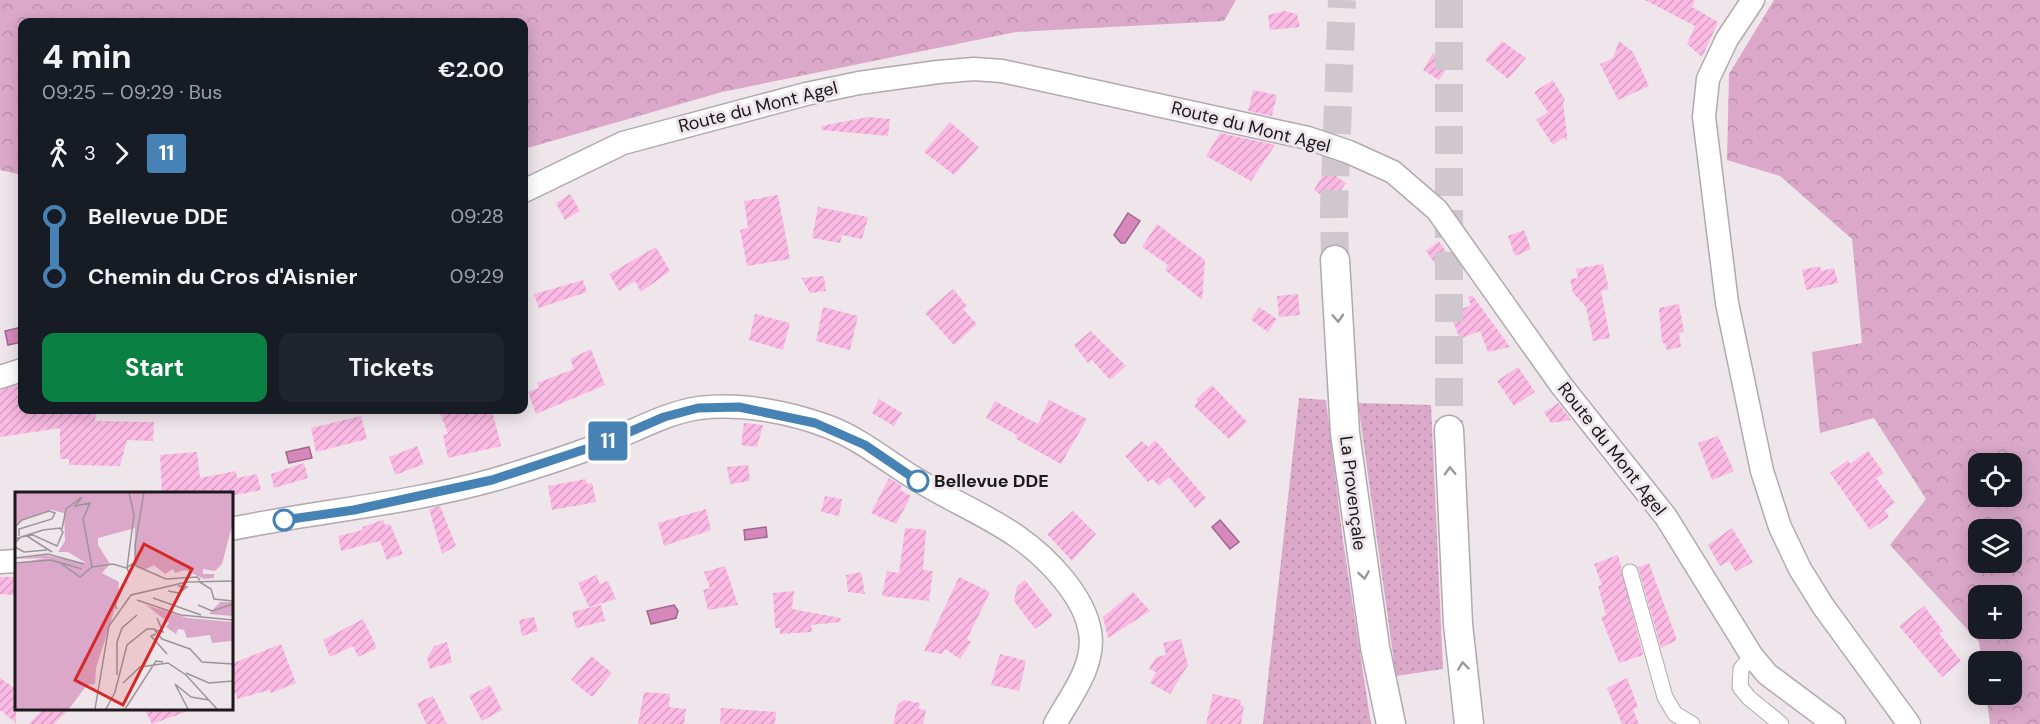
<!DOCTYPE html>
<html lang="en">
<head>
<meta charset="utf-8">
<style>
  :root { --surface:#171b24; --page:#20242c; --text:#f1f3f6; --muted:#9ea1a6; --accent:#0b8043 }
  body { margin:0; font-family:"DM Sans",sans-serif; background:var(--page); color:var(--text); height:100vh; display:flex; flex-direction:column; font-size:22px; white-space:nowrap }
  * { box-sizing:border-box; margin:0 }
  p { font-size:20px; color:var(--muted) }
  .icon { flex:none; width:33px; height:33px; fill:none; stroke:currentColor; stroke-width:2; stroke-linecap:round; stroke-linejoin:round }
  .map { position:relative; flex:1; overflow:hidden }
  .sheet { position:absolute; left:18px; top:18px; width:510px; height:396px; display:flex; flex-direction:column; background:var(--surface); border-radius:12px; box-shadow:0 3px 15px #0003 }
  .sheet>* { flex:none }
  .badge { padding:0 12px; border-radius:4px; font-size:21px; line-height:39px }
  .buttons { position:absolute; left:1968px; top:453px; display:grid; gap:12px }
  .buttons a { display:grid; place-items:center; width:54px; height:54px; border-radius:12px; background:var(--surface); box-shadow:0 3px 15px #0003; font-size:30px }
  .map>.badge { position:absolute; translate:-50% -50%; box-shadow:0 0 0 3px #fff }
  .legs { display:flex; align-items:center; gap:9px; height:66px; padding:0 24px; font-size:20px }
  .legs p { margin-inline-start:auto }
  .overview { display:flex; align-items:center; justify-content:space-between; height:102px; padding:0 24px }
  h1 { font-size:33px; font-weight:700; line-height:45px }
  .button { display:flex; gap:12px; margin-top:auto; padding:12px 24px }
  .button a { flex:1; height:69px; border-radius:12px; background:var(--accent); color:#fff; font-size:24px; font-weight:700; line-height:69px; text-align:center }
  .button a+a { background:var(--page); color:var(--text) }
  ul { padding:0 24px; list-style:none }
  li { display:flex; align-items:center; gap:21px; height:60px; font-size:22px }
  li i { display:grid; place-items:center; width:9px; height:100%; margin:0 8px; background:currentColor }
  li i::after { content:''; width:15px; height:15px; margin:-8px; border:4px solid; border-radius:50%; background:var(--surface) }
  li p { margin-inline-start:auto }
  li:first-child i { background:linear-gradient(#0000 50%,currentColor 0) }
  li:last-child i { background:linear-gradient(currentColor 50%,#0000 0) }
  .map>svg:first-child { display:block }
  .grass { fill:url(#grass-dots) }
  .forest { fill:url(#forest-crowns); fill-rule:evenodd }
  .water { fill:#d688bc; stroke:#9e678c; stroke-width:1.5 }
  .building { fill:url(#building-hatch) }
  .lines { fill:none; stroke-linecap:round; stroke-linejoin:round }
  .highway-tunnel { stroke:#cfc7cd; stroke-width:28; stroke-dasharray:28 14; stroke-linecap:butt }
  .street-casing { stroke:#b1a9ae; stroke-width:17 }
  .secondary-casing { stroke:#b1a9ae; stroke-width:25 }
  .highway-casing { stroke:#b1a9ae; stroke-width:31 }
  .street { stroke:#fff; stroke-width:15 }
  .secondary { stroke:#fff; stroke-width:22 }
  .highway { stroke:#fff; stroke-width:28 }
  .oneway { stroke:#999898 }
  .line-1-casing { stroke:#fff; stroke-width:14 }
  .line-1 { stroke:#4682b4; stroke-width:9 }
  .stop-1-dot { fill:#fff; stroke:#4682b4; stroke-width:3 }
  .labels { text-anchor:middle; stroke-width:6; stroke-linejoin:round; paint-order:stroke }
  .street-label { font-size:18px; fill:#1c191b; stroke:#efe6ec }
  .stop-label { font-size:18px; font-weight:bold; fill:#1c191b; stroke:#efe6ec; text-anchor:start }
  .inset-road { fill:none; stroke:#9b9498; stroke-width:1.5 }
  .view { fill:#d62828; fill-opacity:0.15; stroke:#d62828; stroke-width:3 }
  .inset-edge { fill:none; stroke:#1c191b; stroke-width:3 }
</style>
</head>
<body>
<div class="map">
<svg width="2040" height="724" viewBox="0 0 2040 724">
  <defs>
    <pattern id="grass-dots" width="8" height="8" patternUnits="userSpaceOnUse" patternTransform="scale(1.5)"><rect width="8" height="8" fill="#dba8c9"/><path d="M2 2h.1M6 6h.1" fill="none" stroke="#bb90ac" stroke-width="1.8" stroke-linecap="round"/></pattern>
    <pattern id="forest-crowns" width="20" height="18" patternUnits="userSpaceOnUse" patternTransform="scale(1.5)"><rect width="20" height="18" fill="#dba8c9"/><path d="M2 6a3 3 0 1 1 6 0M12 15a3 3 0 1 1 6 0" fill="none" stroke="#bb90ac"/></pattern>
    <pattern id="building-hatch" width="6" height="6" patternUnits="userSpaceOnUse" patternTransform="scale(1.5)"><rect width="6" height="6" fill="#fbb9e4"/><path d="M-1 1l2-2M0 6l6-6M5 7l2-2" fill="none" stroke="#d79ec3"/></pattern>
  </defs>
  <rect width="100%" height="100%" fill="#efe6ec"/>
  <path class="grass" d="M1299,398l27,2 17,141 28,183h-108z
    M1358,403l73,2 12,264 -47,7z"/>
  <path class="forest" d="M0,0h1236l-12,21 -208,11 -294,60 -198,57v-127h-502v153l-22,-5z
    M1774,0h266v724h-50l-4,-29 26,-1v-32l-30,-1 -3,-19 -89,-97 36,-46 -52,-81 -54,15 -8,-81 50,-9 -10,-104 -72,-63 -53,-16 2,-86zM1978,464h34v32h-34zM1978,530h34v32h-34zM1978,596h34v32h-34z"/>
  <path class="water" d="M1128,213l12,8 -15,22h-4l-7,-8z
    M22,327v15l-14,3 -3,-14z
    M309,447l3,11 -23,5 -3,-11z
    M1220,520l19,22 -9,7 -18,-22z
    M766,527l1,10 -22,3 -1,-10z
    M674,605l4,6 -2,7 -25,6 -4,-13z"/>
  <path class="building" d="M1645,0h50l-3,7 26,15 -16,35 -15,-13 8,-18z
    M1285,11l12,3 3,13 -30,3 -2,-15z
    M1502,41l24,17 -18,21 -23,-19z
    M1619,41l14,11 16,34 -31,14 -18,-36 13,-6z
    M1433,53l17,11 -11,16 -16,-10z
    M1553,80l12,20 -2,2 4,33v7l-3,-5 -11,8 -17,-25 12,-8 -14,-20z
    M1253,90l24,5 -5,21 -24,-5z
    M868,117l22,2 -2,17 -66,-6 -1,-4z
    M950,122l29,25 -25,28 -30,-23z
    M1220,133l55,12 -24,36 -45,-25z
    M1326,169l20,14 -14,19 -18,-12z
    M570,194l10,17 -15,9 -9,-17z
    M778,195l12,64 -43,7 -7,-36 8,-2 -4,-27z
    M818,207l50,10 -6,22 -20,-4 -2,8 -28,-5z
    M1157,224l48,36 -3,40 -37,-30 3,-5 -26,-18z
    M1524,230l7,19 -16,7 -7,-20z
    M1439,241l14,22 -12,9 -15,-21z
    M656,247l14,24 -29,21 -6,-11 -16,10 -10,-17z
    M1603,264l6,25 -8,2 9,47 -17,3 -7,-34 -13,-14 -3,-14 8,-1 -2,-9z
    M1820,266l1,5 13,-3 4,15 -32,7 -4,-20z
    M824,276l2,15 -16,2 -9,-15z
    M583,280l4,12 -48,16 -5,-14z
    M953,289l14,17 -4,3 14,15 -23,21 -29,-32z
    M1298,294l2,21 -21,2 -2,-21z
    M1472,295l6,8 32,44 -22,5 -8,-21 -20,8 -10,-25 21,-9 -3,-8z
    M1679,304l5,28 -5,1 2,14 -14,3 -2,-7h-3l-3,-35z
    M823,307l35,9 -8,34 -34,-9z
    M1259,307l18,12 -9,13 -17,-12z
    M755,314l35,9 -7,27 -34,-10z
    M1091,331l35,35 -16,14 -18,-20 -4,3 -14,-18z
    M591,349l14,36 -69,29 -8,-22 11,-4 -2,-5 37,-14 -4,-10z
    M1518,367l17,25 -21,14 -17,-25z
    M22,384v26h74l-1,11 59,1 -1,19 -26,-1 -7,26 -51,-1v-6h-9v-31l-60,9v-47z
    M1212,385l35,37 -18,17 -35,-33 4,-4 -2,-3z
    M879,399l23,14 -8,13 -22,-13z
    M1049,400l38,19 -26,45 -45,-25 1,-4 -31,-17 9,-17 43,23z
    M1558,403l13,17 -20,3 -7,-11z
    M439,410h53l9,36 -53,12 -5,-23 5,-1z
    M361,416l6,23 -51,13 -5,-24z
    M744,423l19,2 -6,22 -16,-2z
    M1718,436l16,35 -22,9 -14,-37z
    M1155,440l51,58 -11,10 -26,-31 -10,9 -7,-7 -4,3 -23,-26 17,-15 6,6z
    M417,446l7,18 -29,11 -6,-18z
    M1868,451l16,22 -8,5 19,25 -10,7 4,7 -19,13 -40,-57 18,-13 2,4z
    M197,452l3,26 36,-7 1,7 20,-4 4,16 -30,6v-3h-69l-2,-38z
    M304,463l4,15 -34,10 -3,-14z
    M748,465l2,16 -20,3 -3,-17z
    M889,478l13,8 -2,4 11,6 -15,28 -25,-11z
    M586,479l1,5 5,-1 4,19 -44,8 -4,-24z
    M825,496l17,3 -3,17 -18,-4z
    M440,506l16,40 -14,8 -13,-45z
    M706,509l5,21 -47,16 -6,-23z
    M1073,511l23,23 -24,27 -25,-27z
    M383,520l2,5 5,-1 13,30 -16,6 -7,-19 -39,10 -3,-15 25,-6 -1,-3z
    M905,528l21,2 -3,40 10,1 -4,30 -47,-5 5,-25 12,2z
    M1732,528l21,34 -17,10 -7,-11 -9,5 -12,-21z
    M1618,555l25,100 -24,8 -18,-46 5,-2 -8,-29 4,-1 -8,-21z
    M1649,563l28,77 -16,8 -23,-81z
    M725,566l13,39 -30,5 -5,-20 7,-2 -6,-16z
    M861,572l4,22 -17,-2 -2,-17z
    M596,575l4,9 8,-3 8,18 -27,8 -11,-24z
    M0,577h16v18l-16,-1z
    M959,577l31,15 -23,47 4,3 -11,17 -15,-10 -3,5 -18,-3z
    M1025,580l28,36 -18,13 -21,-28 3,-15z
    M794,591l-2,18 49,9 -1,4 -29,3 1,7 -32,2v-6h-5l-2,-35z
    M1133,592l17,19 -42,27 -5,-21z
    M601,605l4,16 -29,7 -4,-16z
    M1924,606l19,25 -4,2 22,28 -19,16 -43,-51z
    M534,617l4,14 -16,5 -3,-16z
    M363,619l14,29 -19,9 -5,-11 -23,11 -7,-17z
    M1181,639l7,26 -18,29 -20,-11 6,-11 -7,-3 7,-12 10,-2 -3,-12z
    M447,642l5,20 -22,7 -3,-11 7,-12z
    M281,644l15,39 -25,10 -1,-3 -33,9 -1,-6 -5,1v-30z
    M1000,654l26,7 -7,30 -28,-6z
    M591,656l21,17 -20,24 -21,-17z
    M0,678l16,11v34l-16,-13z
    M1627,678l11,29 -5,2 6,15h-17l-15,-36z
    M490,685l12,25 -20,11 -13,-25z
    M644,692l26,2 -1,13 17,2 -2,15h-46z
    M1213,694l28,6 -1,5 4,1 -3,18h-35z
    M433,696l14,28h-21l-9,-21z
    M904,700l16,3 -1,6 7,1 -3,14h-30l5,-20z
    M44,708h26l-16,16h-25z
    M144,708h50v1l-42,15z
    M721,708l55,4 -1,12h-55z"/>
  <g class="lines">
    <path class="highway-tunnel" d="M1449,0v430
      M1335,260l-1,-51 8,-209"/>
    <defs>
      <path id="street" d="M1630,572l35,125 10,17 17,10
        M1752,656l-11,13 -1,18 9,11 32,26"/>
      <path id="secondary" d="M1753,0l-26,39 -19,40 -4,38 23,186 35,168 18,56 20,42 23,37 86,118
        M524,191l99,-48 183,-49 53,-11 79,-11 36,-3 28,2 306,67 41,14 44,20 44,38 124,175 105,132 86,139 15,18 67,50
        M0,377l22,-7
        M231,529c87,-18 176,-25 262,-49 37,-11 75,-23 111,-37 31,-12 61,-30 95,-35 42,-5 91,4 130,19 34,13 61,37 92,55 55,33 101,46 143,98 12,15 23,32 26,52 6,33 -20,65 -35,92
        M0,562l16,-1"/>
      <path id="highway" d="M1335,260l10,173 30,214 16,77
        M1449,430l9,194 11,100"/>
    </defs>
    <use href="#street" class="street-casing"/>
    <use href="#secondary" class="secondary-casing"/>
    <use href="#highway" class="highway-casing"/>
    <use href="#street" class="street"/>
    <use href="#secondary" class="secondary"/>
    <use href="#highway" class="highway"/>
  </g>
  <defs><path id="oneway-chevron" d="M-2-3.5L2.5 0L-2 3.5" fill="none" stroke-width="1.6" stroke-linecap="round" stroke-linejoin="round" transform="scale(1.5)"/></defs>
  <g class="oneway">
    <use href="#oneway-chevron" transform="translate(1338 318) rotate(87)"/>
    <use href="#oneway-chevron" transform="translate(1450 471) rotate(-92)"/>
    <use href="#oneway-chevron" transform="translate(1364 575) rotate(81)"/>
    <use href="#oneway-chevron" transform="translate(1463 666) rotate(-96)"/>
  </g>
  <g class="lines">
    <defs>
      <path id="line-1" d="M284,520l70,-10 138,-30 112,-37 60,-26 34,-9 41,-1 76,16 50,22 53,36"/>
    </defs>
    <use href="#line-1" class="line-1-casing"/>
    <use href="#line-1" class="line-1"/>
  </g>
  <g class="stop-1-dot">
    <circle cx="918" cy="481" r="10"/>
    <circle cx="284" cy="520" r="10"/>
  </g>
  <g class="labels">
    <g class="street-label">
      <text transform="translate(758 107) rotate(-14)" y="6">Route du Mont Agel</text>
      <text transform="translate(1251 127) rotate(14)" y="6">Route du Mont Agel</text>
      <text transform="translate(1612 449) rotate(52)" y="6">Route du Mont Agel</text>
      <text transform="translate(1353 493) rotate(83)" y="6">La Provençale</text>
    </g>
    <g class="stop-label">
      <text x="934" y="487">Bellevue DDE</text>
    </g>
  </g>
  <g transform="translate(15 492)">
    <rect width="218" height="218" fill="#efe6ec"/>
    <path d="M205,110h12v14l-23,-2zM131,113l42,13 44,4v19l-20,2 -2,-8 -23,3 -3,-8 -6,-1 -2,5 -10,-7 3,-4z" fill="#dba8c9"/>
    <path d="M0,0h217v34l-10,38 -7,7 -12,-2v5h11v4l-10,1 -19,-9 -10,3 -2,-4 -8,5 -11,-9 -10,5 -6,-3 -4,-6 1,-33 -37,10v7l12,19 -8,9 17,9 -1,17 -22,69 -1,16 -8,1 -18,24h-54v-145l30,-6 -30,1 30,-4 41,8 -18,-11h-10l7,-11 -1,-28 -13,-3 -28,9 -8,8z" fill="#dba8c9"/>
    <path class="inset-road" d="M129,0l-9,54 1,20 30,13 31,-2 3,3M47,37l4,-20 16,-12 -7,9 15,-3 -7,16 9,48M12,44l25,16M1,46v-12l6,-6 27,-9 6,2 -3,6 -33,10v7M0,47l28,-9 17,-2 3,4 -6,14 -24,-11 -12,2 -6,6M0,55l9,5 23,-2M0,66l33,-4 36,10M44,70l21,15 12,-10M0,71l36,-3 31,9M77,75l21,-3 13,4 8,-5M112,76l7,-53 -5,-23M183,89l13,8 3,10 19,2M153,99l11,2 8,-6 -9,-1M138,106l48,17M122,108l44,15 52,5M183,113l14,6 21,-7M102,117l-2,-4 14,-32 -2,-5M140,138l8,2 -6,-14M141,142l-5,2 16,18M171,181l23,10 24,-2M102,183v-33l5,-14 15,-13M108,191l17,-16 28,-4 18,12 31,34M80,217l14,-83 22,-31 56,-13 46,-1M91,217l9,-17 12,-47 20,-16h7l8,10 28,10 12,13 31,2M110,217l31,-48 7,1M173,217l-13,-25 16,13 18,3"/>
    <path class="view" d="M129,52l48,25 -69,136 -48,-25z"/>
    <rect width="218" height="218" class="inset-edge"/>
  </g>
</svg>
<div class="buttons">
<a><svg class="icon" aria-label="locate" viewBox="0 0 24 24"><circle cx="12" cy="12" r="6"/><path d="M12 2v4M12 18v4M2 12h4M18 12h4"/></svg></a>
<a><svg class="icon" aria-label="layers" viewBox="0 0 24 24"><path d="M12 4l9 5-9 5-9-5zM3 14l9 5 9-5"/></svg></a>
<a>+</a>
<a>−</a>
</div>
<b class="badge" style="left:608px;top:441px;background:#4682b4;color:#fff">11</b>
<section class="sheet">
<div class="overview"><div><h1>4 min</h1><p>09:25 – 09:29 · Bus</p></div><b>€2.00</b></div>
<div class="legs"><svg class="icon" aria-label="walk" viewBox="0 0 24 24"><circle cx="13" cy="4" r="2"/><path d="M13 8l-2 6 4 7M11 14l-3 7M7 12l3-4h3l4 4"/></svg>3<svg class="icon" aria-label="forward" viewBox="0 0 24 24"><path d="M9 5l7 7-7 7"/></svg><b class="badge" style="background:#4682b4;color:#fff">11</b></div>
<ul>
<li><i style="color:#4682b4"></i><b>Bellevue DDE</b><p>09:28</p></li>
<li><i style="color:#4682b4"></i><b>Chemin du Cros d'Aisnier</b><p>09:29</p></li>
</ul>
<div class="button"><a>Start</a><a>Tickets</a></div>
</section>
</div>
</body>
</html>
